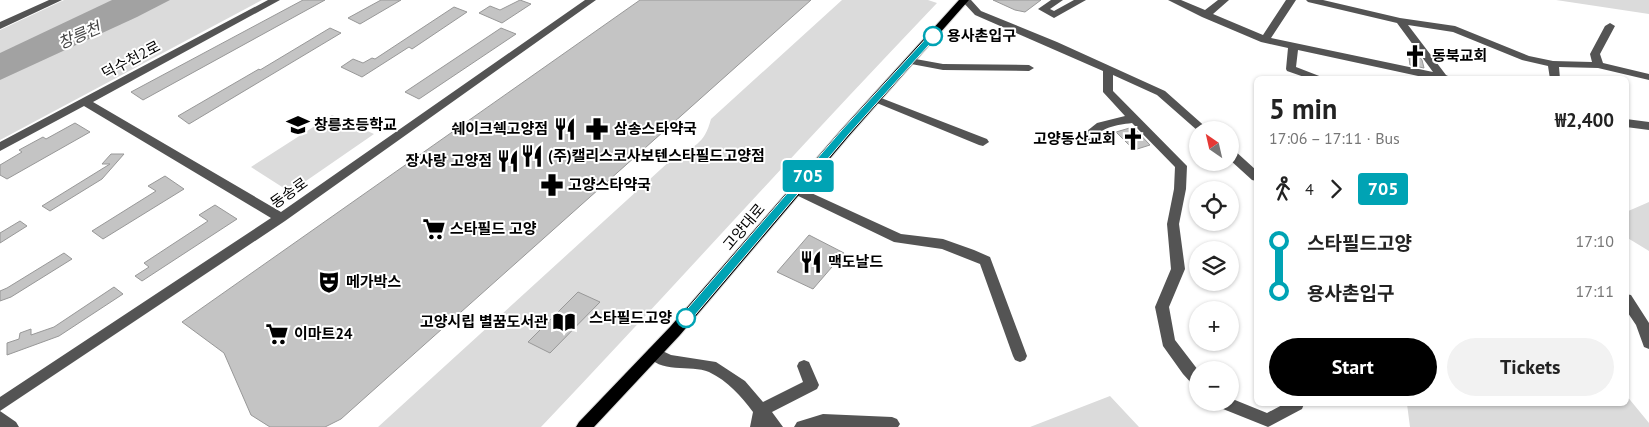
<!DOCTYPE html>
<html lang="en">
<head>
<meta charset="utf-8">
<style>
  :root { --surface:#fff; --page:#f2f2f2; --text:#222; --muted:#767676; --accent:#000 }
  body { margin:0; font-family:"PT Sans","Noto Sans KR",sans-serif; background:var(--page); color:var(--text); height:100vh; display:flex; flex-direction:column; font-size:19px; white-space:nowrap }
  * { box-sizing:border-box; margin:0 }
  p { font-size:16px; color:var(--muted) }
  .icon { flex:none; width:28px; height:28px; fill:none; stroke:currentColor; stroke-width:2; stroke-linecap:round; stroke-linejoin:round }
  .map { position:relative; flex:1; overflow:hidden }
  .sheet { position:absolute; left:1254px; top:76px; width:375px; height:330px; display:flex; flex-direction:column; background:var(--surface); border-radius:8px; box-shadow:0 1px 4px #0004 }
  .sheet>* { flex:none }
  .badge { padding:0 10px; border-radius:4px; font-size:18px; line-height:32px }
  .needle { width:32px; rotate:326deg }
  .tools { position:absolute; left:1189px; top:121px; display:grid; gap:10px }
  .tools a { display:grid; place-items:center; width:50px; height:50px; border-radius:50%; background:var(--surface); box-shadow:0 1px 4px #0004; font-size:25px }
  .map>.badge { position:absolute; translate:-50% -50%; box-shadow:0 0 0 2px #fff }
  .legs { display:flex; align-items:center; gap:8px; height:55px; padding:0 15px; font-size:16px }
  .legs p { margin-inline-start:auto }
  .headline { display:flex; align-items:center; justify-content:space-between; height:85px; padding:0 15px }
  h1 { font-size:28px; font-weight:600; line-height:38px }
  .action { display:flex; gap:10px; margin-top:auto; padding:10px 15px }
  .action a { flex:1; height:58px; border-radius:30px; background:var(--accent); color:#fff; font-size:20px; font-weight:600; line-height:58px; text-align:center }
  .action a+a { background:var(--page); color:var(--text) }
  ul { padding:0 15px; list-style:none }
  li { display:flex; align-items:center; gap:18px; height:50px; font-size:19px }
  li i { display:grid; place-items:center; width:8px; height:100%; margin:0 6px; background:currentColor }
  li i::after { content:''; width:12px; height:12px; margin:-6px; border:4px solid; border-radius:50%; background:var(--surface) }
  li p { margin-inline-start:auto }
  li:first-child i { background:linear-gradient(#0000 50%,currentColor 0) }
  li:last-child i { background:linear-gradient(currentColor 50%,#0000 0) }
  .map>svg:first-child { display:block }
  .green { fill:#dbdbdb }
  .water { fill:#a2a2a2 }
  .building { fill:#c4c4c4; stroke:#989898 }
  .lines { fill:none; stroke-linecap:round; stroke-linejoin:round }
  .major-casing { stroke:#dbdbdb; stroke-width:2 }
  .minor { fill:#545454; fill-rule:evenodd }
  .major { fill:#000; fill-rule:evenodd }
  .line-1 { fill:#00a3b4; stroke:#fff }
  .stop-1-dot { fill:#fff; stroke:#00a3b4; stroke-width:2.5 }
  .labels { text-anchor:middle; stroke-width:4; stroke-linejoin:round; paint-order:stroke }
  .stop-label { font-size:15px; font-weight:bold; fill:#000; stroke:#fff; text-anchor:start }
  .poi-label { font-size:15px; font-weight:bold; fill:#000; stroke:#fff; text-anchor:start }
  .street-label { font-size:15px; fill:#000; stroke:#fff }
  .water-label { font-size:16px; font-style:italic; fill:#434343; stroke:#fff }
</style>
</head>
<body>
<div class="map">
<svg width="1649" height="427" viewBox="0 0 1649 427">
  <rect width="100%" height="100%" fill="#fff"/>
  <path class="green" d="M64,0h198l-262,140v-110z
    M842,0h86l9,3c-134,140 -263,284 -396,424h-163l294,-268c22,-13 32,-14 39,-40z
    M1556,0h93v14z
    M332,115l42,19 -84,58 -39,-25z
    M1649,202v49l-23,-14v-25z
    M1626,395l23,28v4h-239l-3,-23h219z
    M1110,396l29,31h-109z"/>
  <path class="water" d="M112,0h58l-33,17 -137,63v-27z"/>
  <path class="building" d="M303,0h22l-182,100 -12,-8z
    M381,0h20l-41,24 -12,-6z
    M520,0l11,4 -29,19 -23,-10 11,-7 10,4z
    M640,0h171l-470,419 -16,8h-55l-19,-12 -27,-62 -42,-31z
    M993,0h48l-16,12 -10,-2z
    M454,7l13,5 -55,37 -3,-2 -47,30 -21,-10 12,-8 10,4 9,-5 3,1z
    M330,28l11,5 -152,91 -11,-8 81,-47 1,1z
    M501,28l15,6 -97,65 -14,-7z
    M1408,51l8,1 6,8 2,8 -14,-3z
    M75,123l15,9 -83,47 -7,-4v-10l22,-13 -3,-2 24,-13 3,2z
    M1133,127l17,18 -16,5 -18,-18z
    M111,154h13l-22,25 -52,32 -8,-5 68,-42h-8z
    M165,176l19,13 -81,50 -11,-8 64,-40 -8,-5z
    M215,205l22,14 -95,62 -7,-5 14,-9 -5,-4 64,-42 -9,-6z
    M20,221l7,5 -27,17v-10z
    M809,235l35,18 -31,36 -36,-17z
    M64,253l8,6 -61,38 -11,4v-10l7,-3z
    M114,287l9,7 -64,42 -52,19v-12l12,-4 1,-6 11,-4v6l23,-8z
    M578,292l22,10 -50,51 -22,-11z"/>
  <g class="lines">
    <defs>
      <path id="major" d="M959,0h10l-120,136 -169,199 -86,92h-18l3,-5 91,-95 171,-197z"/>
    </defs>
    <use href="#major" class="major-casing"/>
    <path class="minor" d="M49,0h13l-62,29v-7z
      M268,0h12l-187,102 188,110 304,-212h11l-311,221 -285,190 16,11 3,5h-19v-30l271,-179 -187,-112 -84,45v-9z
      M961,0h10l10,11 76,31 108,49 44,39 -11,1 -41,-36 -44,-20v16l74,75 -1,23 -7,35 6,45 -16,38 6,33 23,30v17l-5,-2 -10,-11 -20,-28 -8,-39 16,-38 -4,-45 7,-35 1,-22 -43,-44c-17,2 -30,4 -42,18h-8l-2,-3 2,-3 15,-12 28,-7 -22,-24v-21l-128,-56z
      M1051,0h12l-13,9 4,2 20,-11h12l-32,18 -16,-9z
      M1168,0h13l24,10 13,-10h11l-16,14 50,21 23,-35h10l-25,38 162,34 -36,-49 -89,-21 -2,-2h17l77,18 55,8 74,30 24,5 39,1 -2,-8 15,-28 5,-3 5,3 -15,28 3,9 46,11v6l-51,-12 -39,-1 1,12h-10l-2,-13 -26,-6 -69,-28 -45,-7 38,50 8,4h-22l-134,-29 -2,17 31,12h-17l-23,-8 -1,-2 2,-21 -27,-6 -59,-25z
      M910,58l33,6 86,1 5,3 -5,3 -86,-1 -37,-7 -1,-2z
      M876,96l111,43 2,3 -6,4 -4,-1 -107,-44 -1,-2z
      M1626,119l23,3v8l-23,-3z
      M1230,149l4,1 22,20v11l-4,-1 -22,-20z
      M796,186l105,48 42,5 31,11 16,7 37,99 -2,4 -5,2 -5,-2 -2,-4 -33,-92 -38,-15 -48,-7 -102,-49 -2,-3z
      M1626,294l5,1 18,28v26l-5,-2 -8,-22 -10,-15z
      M654,347l17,8 45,7 29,19 18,21 40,-20 -6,-16 2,-4 5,-2 5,2 10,23 -2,4 -45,23 11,15h-33l3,-15c-12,-16 -25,-31 -44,-40 -18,-8 -51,3 -62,-19l2,-4z
      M1230,398l37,15 17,-9h20l-2,5 -34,18 -50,-20 -2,-5h14z
      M823,414l69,3 5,2 3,5 -2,3h-104l3,-5z"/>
    <use href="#major" class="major"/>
  </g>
  <path class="line-1" d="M930,34l7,2 -89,99 -158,186h-8l-1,-3 1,-3 159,-184z"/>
  <defs>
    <symbol id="church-bare" viewBox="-9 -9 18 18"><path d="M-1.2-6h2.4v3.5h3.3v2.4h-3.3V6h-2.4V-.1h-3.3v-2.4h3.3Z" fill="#000" stroke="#fff" stroke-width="2.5" paint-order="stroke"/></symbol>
    <symbol id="school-bare" viewBox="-9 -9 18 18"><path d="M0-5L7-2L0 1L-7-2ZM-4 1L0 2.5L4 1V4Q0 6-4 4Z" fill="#000" stroke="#fff" stroke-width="2.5" paint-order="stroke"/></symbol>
    <symbol id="restaurant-bare" viewBox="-9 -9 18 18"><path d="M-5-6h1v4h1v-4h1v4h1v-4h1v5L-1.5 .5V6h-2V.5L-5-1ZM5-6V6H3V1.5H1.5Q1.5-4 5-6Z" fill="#000" stroke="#fff" stroke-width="2.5" paint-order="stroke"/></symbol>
    <symbol id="pharmacy-bare" viewBox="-9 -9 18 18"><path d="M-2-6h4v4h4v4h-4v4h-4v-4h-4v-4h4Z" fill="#000" stroke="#fff" stroke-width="2.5" paint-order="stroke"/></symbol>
    <symbol id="supermarket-bare" viewBox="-9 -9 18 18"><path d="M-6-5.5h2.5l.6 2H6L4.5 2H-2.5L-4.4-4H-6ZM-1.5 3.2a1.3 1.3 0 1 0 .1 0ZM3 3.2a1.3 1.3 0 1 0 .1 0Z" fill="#000" stroke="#fff" stroke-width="2.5" paint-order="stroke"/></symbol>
    <symbol id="theatre-bare" viewBox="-9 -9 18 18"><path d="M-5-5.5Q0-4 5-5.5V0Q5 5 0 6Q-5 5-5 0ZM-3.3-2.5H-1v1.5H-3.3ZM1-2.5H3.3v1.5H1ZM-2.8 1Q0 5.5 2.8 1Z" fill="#000" stroke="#fff" stroke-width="2.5" paint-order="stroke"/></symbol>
    <symbol id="library-bare" viewBox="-9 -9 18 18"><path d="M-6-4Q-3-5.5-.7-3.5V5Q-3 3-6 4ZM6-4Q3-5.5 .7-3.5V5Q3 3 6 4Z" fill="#000" stroke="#fff" stroke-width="2.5" paint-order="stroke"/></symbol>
  </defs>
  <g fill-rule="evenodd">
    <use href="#church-bare" x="1399" y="40" width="32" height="32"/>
    <use href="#school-bare" x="282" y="109" width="32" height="32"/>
    <use href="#restaurant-bare" x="549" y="113" width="32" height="32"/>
    <use href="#pharmacy-bare" x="581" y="113" width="32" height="32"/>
    <use href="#church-bare" x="1117" y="123" width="32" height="32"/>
    <use href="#restaurant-bare" x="516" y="140" width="32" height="32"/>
    <use href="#restaurant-bare" x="492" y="145" width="32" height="32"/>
    <use href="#pharmacy-bare" x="536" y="169" width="32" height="32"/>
    <use href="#supermarket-bare" x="418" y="213" width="32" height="32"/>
    <use href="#restaurant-bare" x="795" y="246" width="32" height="32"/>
    <use href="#theatre-bare" x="313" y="266" width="32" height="32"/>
    <use href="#library-bare" x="548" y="306" width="32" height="32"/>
    <use href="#supermarket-bare" x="261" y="318" width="32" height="32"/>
  </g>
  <g class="stop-1-dot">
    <circle cx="933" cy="36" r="9"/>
    <circle cx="686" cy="318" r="9"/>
  </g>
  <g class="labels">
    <g class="stop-label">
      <text x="947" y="41">용사촌입구</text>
      <text x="672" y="323" text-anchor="end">스타필드고양</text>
    </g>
    <g class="poi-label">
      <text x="1432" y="61">동북교회</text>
      <text x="314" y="130">창릉초등학교</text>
      <text x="548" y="134" text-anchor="end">쉐이크쉑고양점</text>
      <text x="614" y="134">삼송스타약국</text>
      <text x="1116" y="144" text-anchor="end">고양동산교회</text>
      <text x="548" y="161">(주)캘리스코사보텐스타필드고양점</text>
      <text x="492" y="166" text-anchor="end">장사랑 고양점</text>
      <text x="568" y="190">고양스타약국</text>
      <text x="450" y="234">스타필드 고양</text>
      <text x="828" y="267">맥도날드</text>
      <text x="346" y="287">메가박스</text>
      <text x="548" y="327" text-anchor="end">고양시립 별꿈도서관</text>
      <text x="294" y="339">이마트24</text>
    </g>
    <g class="street-label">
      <text transform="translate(131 60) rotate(-28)" y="5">덕수천2로</text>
      <text transform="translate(289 193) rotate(-35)" y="5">동송로</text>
      <text transform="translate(744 227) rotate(-50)" y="5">고양대로</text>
    </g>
    <g class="water-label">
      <text transform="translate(79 35) rotate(-23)" y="6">창릉천</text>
    </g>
  </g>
</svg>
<div class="tools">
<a><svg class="needle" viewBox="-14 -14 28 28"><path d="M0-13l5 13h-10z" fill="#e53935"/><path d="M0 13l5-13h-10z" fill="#767676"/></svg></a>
<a><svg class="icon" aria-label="locate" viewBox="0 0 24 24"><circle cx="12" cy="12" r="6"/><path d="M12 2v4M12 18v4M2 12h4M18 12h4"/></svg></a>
<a><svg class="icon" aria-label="layers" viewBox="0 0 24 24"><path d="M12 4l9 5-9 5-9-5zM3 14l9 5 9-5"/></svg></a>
<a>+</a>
<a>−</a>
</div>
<b class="badge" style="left:808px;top:176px;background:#00a3b4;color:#fff">705</b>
<section class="sheet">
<div class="headline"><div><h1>5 min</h1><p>17:06 – 17:11 · Bus</p></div><b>₩2,400</b></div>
<div class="legs"><svg class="icon" aria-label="walk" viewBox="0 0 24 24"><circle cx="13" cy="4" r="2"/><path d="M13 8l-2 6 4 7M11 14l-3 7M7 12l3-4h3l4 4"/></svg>4<svg class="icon" aria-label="forward" viewBox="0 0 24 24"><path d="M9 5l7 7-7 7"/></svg><b class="badge" style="background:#00a3b4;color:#fff">705</b></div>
<ul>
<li><i style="color:#00a3b4"></i><b>스타필드고양</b><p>17:10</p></li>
<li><i style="color:#00a3b4"></i><b>용사촌입구</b><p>17:11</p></li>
</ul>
<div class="action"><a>Start</a><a>Tickets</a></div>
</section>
</div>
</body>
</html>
